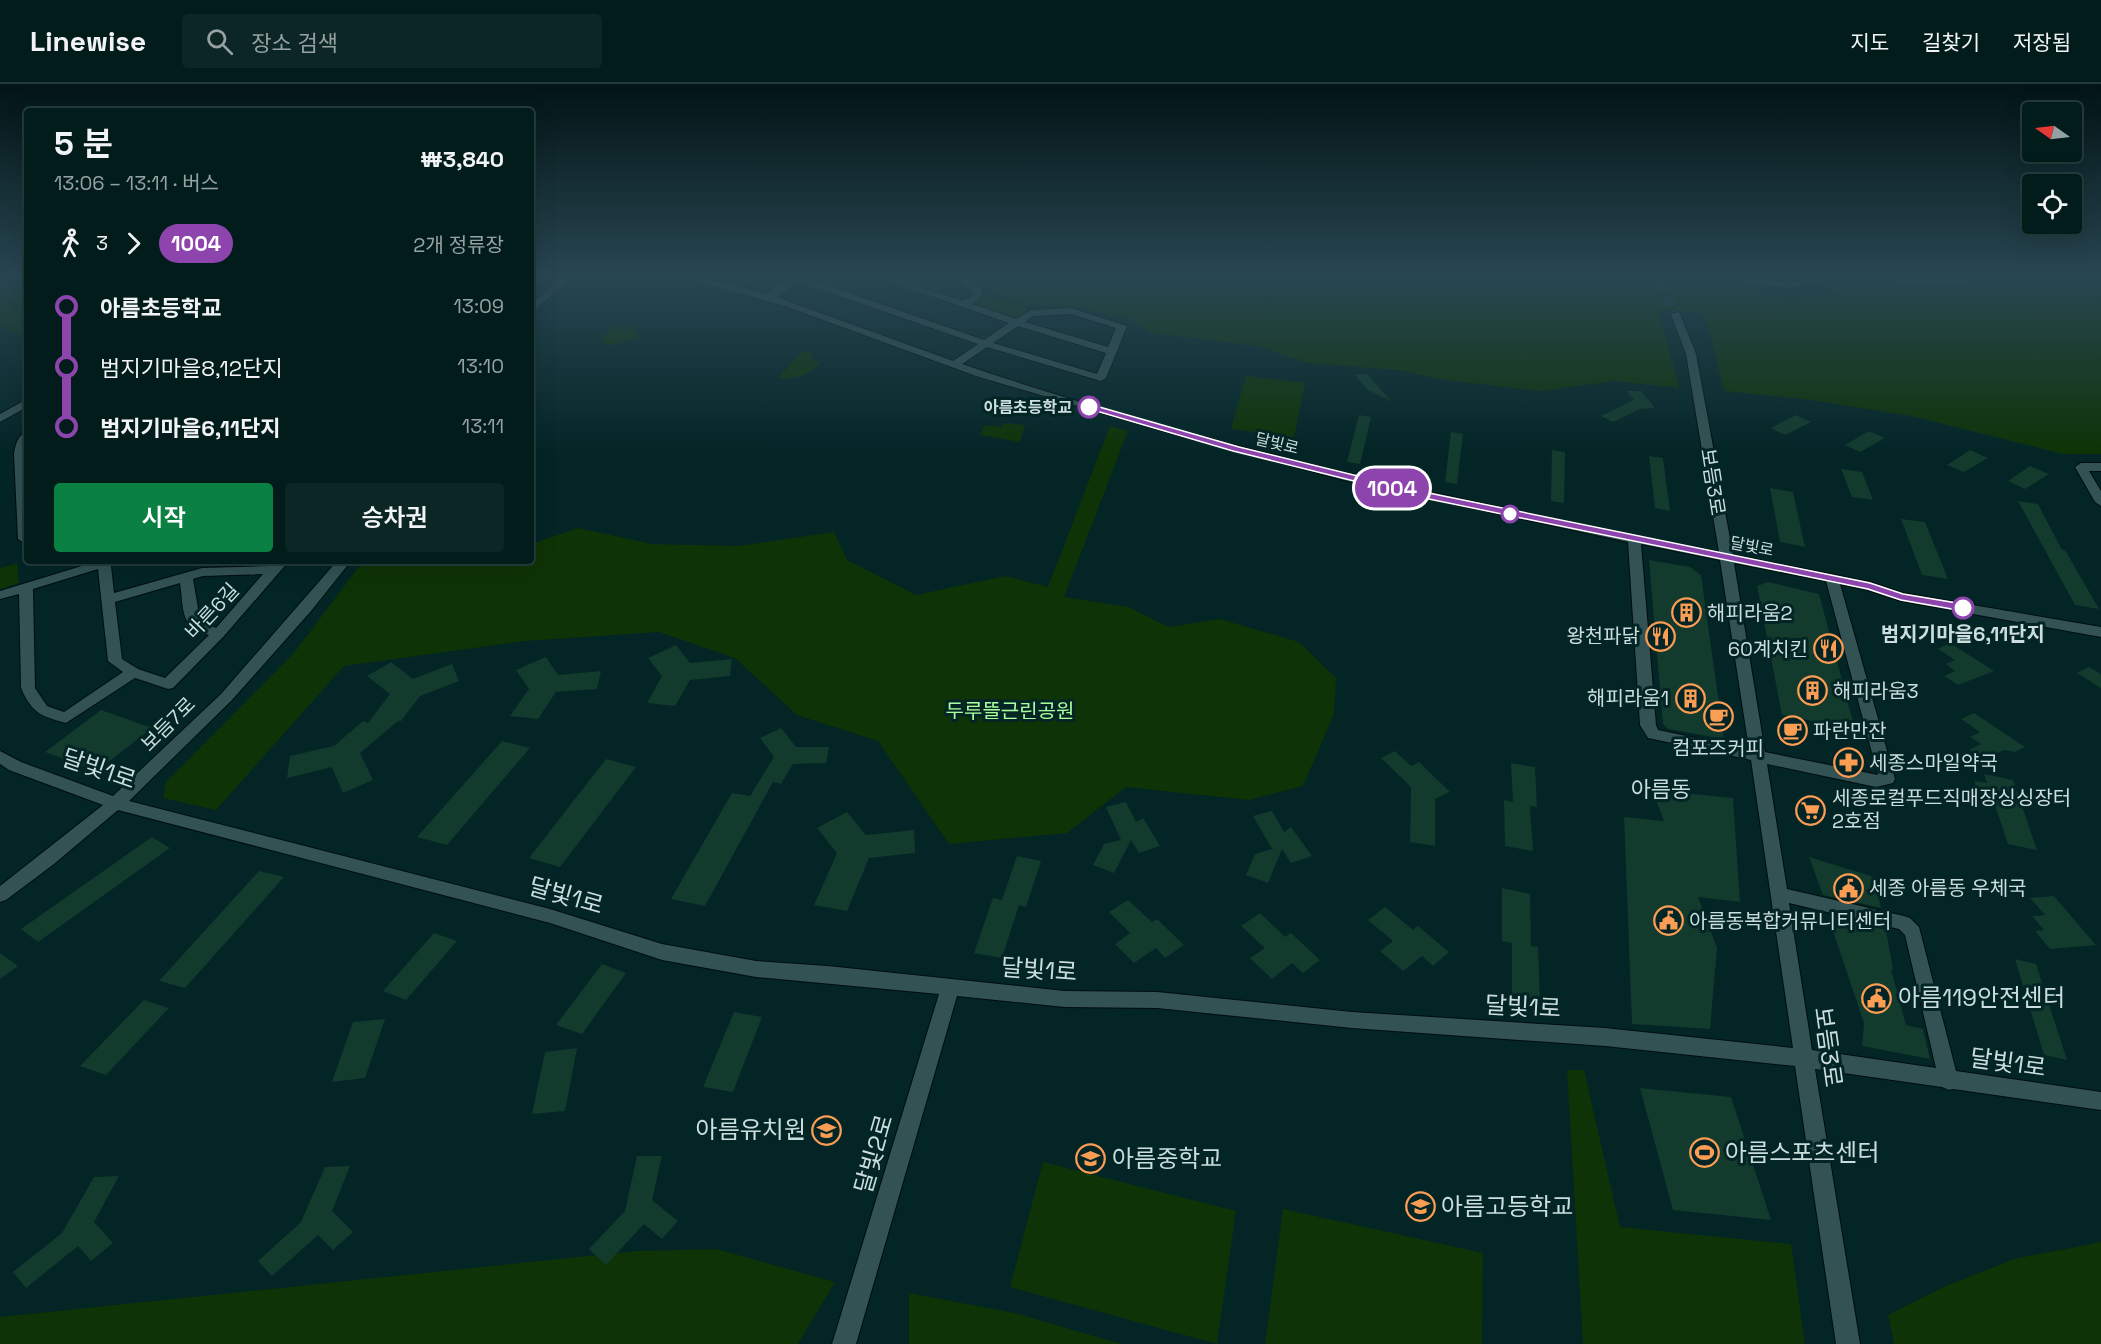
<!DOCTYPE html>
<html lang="ko">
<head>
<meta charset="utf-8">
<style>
  :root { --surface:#021c1c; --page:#0c2525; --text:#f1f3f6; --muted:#96a1a3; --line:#233a3b; --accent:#0b8043 }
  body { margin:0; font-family:"Space Grotesk","Noto Sans KR",sans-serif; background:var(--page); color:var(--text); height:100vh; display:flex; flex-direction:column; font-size:22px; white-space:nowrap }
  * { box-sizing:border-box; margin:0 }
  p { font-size:20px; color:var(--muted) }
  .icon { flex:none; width:33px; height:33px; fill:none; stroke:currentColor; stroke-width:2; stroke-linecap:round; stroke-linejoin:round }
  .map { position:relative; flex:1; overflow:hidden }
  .drawer { position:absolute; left:24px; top:24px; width:510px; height:456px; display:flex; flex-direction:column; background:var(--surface); border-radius:6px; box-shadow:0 6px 24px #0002,0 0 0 2px var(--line) }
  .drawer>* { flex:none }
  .badge { padding:0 12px; border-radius:20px; font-size:21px; line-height:39px }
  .needle { width:39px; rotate:284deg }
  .buttons { position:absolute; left:2022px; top:18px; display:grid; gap:12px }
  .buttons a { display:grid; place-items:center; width:60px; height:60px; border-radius:6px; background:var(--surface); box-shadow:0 6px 24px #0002,0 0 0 2px var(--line); font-size:30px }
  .map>.badge { position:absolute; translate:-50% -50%; box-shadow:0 0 0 3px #fff }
  .legs { display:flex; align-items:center; gap:9px; height:66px; padding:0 30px; font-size:20px }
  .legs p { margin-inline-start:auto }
  .headline { display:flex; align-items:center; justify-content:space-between; height:102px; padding:0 30px }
  h1 { font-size:33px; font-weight:600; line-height:45px }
  .button { display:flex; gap:12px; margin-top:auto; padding:12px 30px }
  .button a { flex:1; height:69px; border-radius:6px; background:var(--accent); color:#fff; font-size:24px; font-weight:600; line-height:69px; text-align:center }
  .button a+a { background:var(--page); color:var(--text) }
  ul { padding:0 30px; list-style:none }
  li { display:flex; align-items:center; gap:21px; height:60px; font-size:22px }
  li i { display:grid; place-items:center; width:9px; height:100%; margin:0 8px; background:currentColor }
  li i::after { content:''; width:15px; height:15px; margin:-8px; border:4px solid; border-radius:50%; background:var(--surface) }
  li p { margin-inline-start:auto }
  li:first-child i { background:linear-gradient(#0000 50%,currentColor 0) }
  li:last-child i { background:linear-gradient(currentColor 50%,#0000 0) }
  header { display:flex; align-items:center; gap:36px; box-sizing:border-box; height:84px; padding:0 30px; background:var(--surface); border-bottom:2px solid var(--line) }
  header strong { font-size:28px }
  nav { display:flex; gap:33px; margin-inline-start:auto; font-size:21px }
  .search { width:420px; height:54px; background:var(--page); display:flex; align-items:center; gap:15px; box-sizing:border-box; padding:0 21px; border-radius:6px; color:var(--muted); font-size:22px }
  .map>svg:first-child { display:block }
  .green { fill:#0e3306 }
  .building { fill:#123a2d }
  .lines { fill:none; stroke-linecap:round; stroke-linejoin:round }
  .minor-tunnel { stroke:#214141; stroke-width:10; stroke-dasharray:10 5; stroke-linecap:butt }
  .minor-casing { stroke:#000d0e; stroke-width:2 }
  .minor { fill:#325253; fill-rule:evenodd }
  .line-1 { fill:#8e44ad; stroke:#fff; stroke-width:1.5 }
  .stop-1-dot { fill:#fff; stroke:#8e44ad; stroke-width:3 }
  .labels { text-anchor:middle; stroke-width:6; stroke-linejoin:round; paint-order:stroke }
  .far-stop-label { font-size:16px; font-weight:bold; fill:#cbdddd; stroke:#032526; text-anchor:end }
  .far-street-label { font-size:16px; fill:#cbdddd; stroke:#032526 }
  .street-label { font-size:20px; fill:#cbdddd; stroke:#032526 }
  .poi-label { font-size:20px; fill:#cbdddd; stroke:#032526; text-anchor:start }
  .stop-label { font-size:20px; font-weight:bold; fill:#cbdddd; stroke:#032526 }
  .park-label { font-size:20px; fill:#a8fe99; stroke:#032526 }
  .quarter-label { font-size:22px; fill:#cbdddd; stroke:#032526 }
  .near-street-label { font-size:24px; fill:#cbdddd; stroke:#032526 }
  .near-poi-label { font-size:24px; fill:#cbdddd; stroke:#032526; text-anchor:start }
</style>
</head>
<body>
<header>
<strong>Linewise</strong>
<div class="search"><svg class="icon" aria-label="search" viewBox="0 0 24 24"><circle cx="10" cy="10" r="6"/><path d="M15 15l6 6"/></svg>장소 검색</div>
<nav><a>지도</a><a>길찾기</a><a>저장됨</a></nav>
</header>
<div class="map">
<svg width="2101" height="1260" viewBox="0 0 2101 1260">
  <rect width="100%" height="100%" fill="#032526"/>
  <path class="green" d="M0,194h27v61l-27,-14z
    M975,194h658l10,7h34l-6,-7h51l28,4 21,14 24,1 39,-3 -9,-12 26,-4 72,6 64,-1 26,-5h88v176h-38l-151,-38 -101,-16 -87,-9 -18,-72 -8,-7 -39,-2 20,78 -64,-7 -74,10 -97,-11 -44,-10 -93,-7 -48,-17 -108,-13 -22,-14 -55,-13 -48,-1 -34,-11z
    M985,209l45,16 -13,9h-7l-36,-12 -2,-3z
    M619,242l14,1 6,10 -27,8 -10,-3 -1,-4 9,-8z
    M802,267l10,1 1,8 8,2c-13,14 -23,17 -43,16z
    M1246,292l59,7 -11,54 -63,-8z
    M1004,339l21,2 -5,17 -40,-7 5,-10 16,2z
    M1110,342l18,5 -64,166 64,10 41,20 51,-8 79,23 37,36 -2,36 -31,72 -54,14 -123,-13 -59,46 -118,11 -71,-103 -81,-26 -62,-57 -76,-26 -135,9 -180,25 -128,144 -53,-12 3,-16 128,-129 69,-92h168v-17l47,-16 74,16 86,2 96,-14 13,28 69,35 89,-19 43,11z
    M17,479l2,20 -19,6v-21z
    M1567,986h17l36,157 171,17 14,100h-222z
    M1043,1078l193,49 -19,133 -207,-57z
    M1283,1125l200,44 -1,91h-217z
    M2101,1158v102h-207l-6,-29 58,-29 68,-27z
    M716,1165l119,33 -37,62h-798v-27l637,-66z
    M909,1209l110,21 102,30h-212z"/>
  <path class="building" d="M1367,290l24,27 -23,-11 -13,-15z
    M1627,307h14l14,17 -16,1 -26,13 -12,-6 33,-16z
    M1359,331l12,2 -11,47 -13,-2z
    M1796,331l15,7 -26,13 -14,-7z
    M1869,347l16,7 -25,14 -15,-7z
    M1451,348l12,2 -6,50 -12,-2z
    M1552,366l13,2 -1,51 -13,-2z
    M1970,366l18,8 -24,14 -17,-7z
    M1649,372l14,2 7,53 -15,-3z
    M2030,382l19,8 -24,15 -17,-8z
    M1841,385l21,3 11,28 -21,-3z
    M1770,404l23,4 12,55 -25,-5z
    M2018,417l20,3 24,46h3l34,59 -24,-4z
    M1901,435l24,3 23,57 -26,-4z
    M1649,476l41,7 11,8 23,164 -56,-10 -5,-5z
    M1768,498l51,12 36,135 -73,-14 -25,-129z
    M1950,559l44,28 -36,14 -14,-9 11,-5 -9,-7 9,-4 -17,-11z
    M676,561l14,18 42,-4 -2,17 -40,4 -15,26 -28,-3 15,-27 -14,-18z
    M546,573l12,18 43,-4 -4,18 -41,3 -18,27 -28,-3 19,-27 -13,-19z
    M391,578l22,17 39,-15 7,17 -39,15 -19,25h-3l-38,32 13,27 -30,13 -11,-26 -45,11 3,-22 44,-10 29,-25 5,2 22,-29 -23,-18z
    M2089,583l12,7v14l-24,-15z
    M101,626l51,18 -55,43 -52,-19z
    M1974,629l51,34 -10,5 -11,-2 -24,12 -2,-6 -9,-6 12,-6 -11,-7 10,-5 -19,-13z
    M781,644l15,19h33l-3,16 -33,1 -12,20 -8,-2 -68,124 -34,-7 61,-106 18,3 24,-39 -14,-19z
    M502,657l28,7 -83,97 -30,-8z
    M1395,667l16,15 8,-4 31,30 -15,7v47l-25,-4 1,-55 -30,-29z
    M606,675l30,8 -76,100 -31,-9z
    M1511,679l24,4 2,40 -7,-1 3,45 -28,-5 -1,-46 9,2z
    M1984,690l29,6 24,70 -29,-6 -16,-48 -13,-2 -5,-13 13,2z
    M1652,706l81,8 7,104 -42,-5 19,51 -7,81 -78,-5 -8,-207 40,4z
    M1126,718l10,20 7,-4 17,28 -21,7 -8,-13 -17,33 -21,-8 11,-21 17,-4 -15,-33z
    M1272,727l12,21 7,-5 21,29 -21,7 -9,-14 -14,34 -22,-8 9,-21 17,-5 -19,-33z
    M847,728l19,23 48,-5 1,23 -46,5 -22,53 -33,-6 23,-52 -20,-25z
    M152,753l18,11 -132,94 -17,-13z
    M1017,772l24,5 -15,46 -7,-2 -17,53 -28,-5 19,-55 9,2z
    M1809,773l65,20 7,31 -58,-13z
    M259,787l25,6 -99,111 -26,-7z
    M1502,804l28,6 1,52 7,1 2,53 -28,-7v-50l-10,-2z
    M2054,812l42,49 -46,4 -15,-18 9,-1 -12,-14 13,-1 -15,-17z
    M1128,816l24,22 5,-3 27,26 -19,13 -9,-10 -22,15 -19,-19 15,-11 -21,-21z
    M1385,823l28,23 5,-4 31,26 -16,14 -11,-10 -19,15 -23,-20 13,-10 -25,-21z
    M1260,829l25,24 6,-4 29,27 -17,13 -11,-10 -20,16 -22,-21 15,-10 -24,-22z
    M1828,832l58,14 7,40 -2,-1 15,56 17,4 7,30 -68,-13 2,-23z
    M434,849l23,8 -51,59 -23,-9z
    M0,869l18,13 -18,13z
    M2015,875l21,5 31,96 -23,-5z
    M602,880l24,9 -44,61 -26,-9z
    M144,916l25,8 -63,67 -26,-9z
    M734,928l28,5 -29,75 -30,-5z
    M385,935l-20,59 -33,4 21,-60z
    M577,964l-12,63 -33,3 13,-62z
    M1640,1004l91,9 40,123 -98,-10z
    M637,1072h25l-10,44 26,21 -16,18 -18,-15 -38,41 -17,-16 36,-38z
    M350,1082l-18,45 21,21 -20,18 -15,-15 -46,41 -14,-15 43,-39 24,-55z
    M119,1092l-25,46 19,21 -22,18 -13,-15 -52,42 -13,-16 49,-39 32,-56z"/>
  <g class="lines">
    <path class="minor-tunnel" d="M1659,200l17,30"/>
    <defs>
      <path id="minor" d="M560,194h11l-40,35v-8z
        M687,194h18l63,16c9,-12 24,-16 38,-16l178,62 25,-17 -130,-45h14l70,23 9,-5 1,-4 -16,-14h11l15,13 -4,8 -7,5 44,15 15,-9 40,-2 56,18 -21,52 -5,3 -114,-34 -25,17c246,84 502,138 757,188l-33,-198 -15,-40 8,-2 17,42 37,201 137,27 33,11 198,34v10l-200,-36 -34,-11 -27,-6 55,195 -2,4 -17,4 -109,-23 20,125 117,27 6,2 9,9 37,144 145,21v18l-148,-21 -4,1 -7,-3 -127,-18 45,275h-24l-41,-278 -190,-20 -253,-18 -195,-20 -92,-1 -108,-11 -101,348h-24l107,-350 -183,-17 -94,-17 -112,-37 -432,-113 -64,54 -48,36 -6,2v-16l103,-81 -94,-35 -9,-6v-13l21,11 92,34 108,-102 116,-133h14l-40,50 -80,90 -102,100 421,108 112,35 94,17 72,5 237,25 92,1 195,20 253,16 188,20 -42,-288 -98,-21 -5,-1 -8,-13 -12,-183 -284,-62 -178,-48 -190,-56 -188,-69zM799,198l179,62 -25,17 -177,-64zM1071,230l45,14 -8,19 -83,-25 8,-6zM1018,242l88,27 -9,21 -104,-31zM1641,460l79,16 29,189 -91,-19 -2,-5zM1734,479l92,18 52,194 -113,-23zM1789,819l110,26 6,6 31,133 -124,-18z
        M1649,194h10l5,6 -8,2z
        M1732,194c18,0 36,3 53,4 16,0 33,-4 49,-4l-47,10 -50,-7z
        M1885,194h109l-5,3c-23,1 -86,9 -104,-3z
        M27,315v8l-27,15v-8z
        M27,348v110l-3,1 -6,-4 -4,-85c1,-8 4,-20 13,-22z
        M2081,379h20v8h-12l12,20v15l-6,-4 -20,-35z
        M98,477h21l-8,5 3,27 88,-25 68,-2 5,-5h14l-65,75 -51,52 -5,1 -33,-11 -69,45c-26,-7 -34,-10 -45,-35l-2,-94 -19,5v-8zM98,485l10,92 15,11 -59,40 -17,-6 -12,-18 -2,-99zM263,490l-47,54 -16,-8 -7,-41 10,-3zM180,499c4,26 -1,44 29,52l-44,43 -27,-9 -16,-10 -7,-57z"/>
    </defs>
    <use href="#minor" class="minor-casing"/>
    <use href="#minor" class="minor"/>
  </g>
  <linearGradient id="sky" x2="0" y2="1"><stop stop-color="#021415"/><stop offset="0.52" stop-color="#284652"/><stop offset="1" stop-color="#284652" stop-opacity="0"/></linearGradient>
  <rect width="2101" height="370" fill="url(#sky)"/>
  <path class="line-1" d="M1089,320l150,43 180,44 451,92 33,11 60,10 5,4 -5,3 -62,-11 -33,-11 -449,-92 -186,-46 -147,-43v-3z"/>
  <defs>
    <symbol id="building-ring" viewBox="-11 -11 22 22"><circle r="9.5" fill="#032526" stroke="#fc9d54" stroke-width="1.5"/><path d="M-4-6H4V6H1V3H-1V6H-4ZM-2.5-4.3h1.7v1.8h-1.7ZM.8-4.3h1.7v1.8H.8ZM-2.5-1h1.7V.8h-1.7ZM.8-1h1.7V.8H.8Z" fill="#fc9d54"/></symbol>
    <symbol id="restaurant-ring" viewBox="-11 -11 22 22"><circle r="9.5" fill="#032526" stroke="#fc9d54" stroke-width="1.5"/><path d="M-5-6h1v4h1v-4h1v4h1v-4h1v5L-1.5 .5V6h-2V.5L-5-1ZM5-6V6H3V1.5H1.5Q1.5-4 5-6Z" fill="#fc9d54"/></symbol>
    <symbol id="cafe-ring" viewBox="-11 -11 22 22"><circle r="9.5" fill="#032526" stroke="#fc9d54" stroke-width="1.5"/><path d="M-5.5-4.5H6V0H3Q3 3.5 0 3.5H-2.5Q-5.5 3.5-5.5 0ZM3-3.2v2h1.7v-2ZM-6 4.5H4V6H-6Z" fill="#fc9d54"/></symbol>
    <symbol id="pharmacy-ring" viewBox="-11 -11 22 22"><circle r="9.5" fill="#032526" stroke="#fc9d54" stroke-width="1.5"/><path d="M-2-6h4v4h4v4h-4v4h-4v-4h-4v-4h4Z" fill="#fc9d54"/></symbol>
    <symbol id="supermarket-ring" viewBox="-11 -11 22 22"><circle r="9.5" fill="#032526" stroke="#fc9d54" stroke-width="1.5"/><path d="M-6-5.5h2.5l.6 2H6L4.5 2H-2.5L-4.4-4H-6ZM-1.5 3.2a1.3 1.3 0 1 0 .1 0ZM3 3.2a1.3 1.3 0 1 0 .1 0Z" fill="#fc9d54"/></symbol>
    <symbol id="civic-ring" viewBox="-11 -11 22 22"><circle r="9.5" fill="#032526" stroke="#fc9d54" stroke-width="1.5"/><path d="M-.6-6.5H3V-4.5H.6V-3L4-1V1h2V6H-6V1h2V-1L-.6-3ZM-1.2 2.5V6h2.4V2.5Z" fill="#fc9d54"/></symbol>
    <symbol id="school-ring" viewBox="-11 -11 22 22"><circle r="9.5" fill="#032526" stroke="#fc9d54" stroke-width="1.5"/><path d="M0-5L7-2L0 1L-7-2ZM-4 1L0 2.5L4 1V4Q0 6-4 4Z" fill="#fc9d54"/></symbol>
    <symbol id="stadium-ring" viewBox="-11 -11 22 22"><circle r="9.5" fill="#032526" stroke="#fc9d54" stroke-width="1.5"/><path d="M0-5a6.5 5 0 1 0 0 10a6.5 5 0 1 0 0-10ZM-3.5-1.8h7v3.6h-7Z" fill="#fc9d54"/></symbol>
  </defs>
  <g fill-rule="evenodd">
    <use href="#building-ring" x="1670" y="512" width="33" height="33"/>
    <use href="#restaurant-ring" x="1644" y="536" width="33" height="33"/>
    <use href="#restaurant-ring" x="1812" y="548" width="33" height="33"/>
    <use href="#building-ring" x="1796" y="590" width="33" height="33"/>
    <use href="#building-ring" x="1674" y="598" width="33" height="33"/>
    <use href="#cafe-ring" x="1702" y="616" width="33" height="33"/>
    <use href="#cafe-ring" x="1776" y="630" width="33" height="33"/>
    <use href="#pharmacy-ring" x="1832" y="662" width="33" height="33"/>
    <use href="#supermarket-ring" x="1794" y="710" width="33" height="33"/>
    <use href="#civic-ring" x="1832" y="788" width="33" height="33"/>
    <use href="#civic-ring" x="1652" y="820" width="33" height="33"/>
    <use href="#civic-ring" x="1860" y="898" width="33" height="33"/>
    <use href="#school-ring" x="810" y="1030" width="33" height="33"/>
    <use href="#stadium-ring" x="1688" y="1052" width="33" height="33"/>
    <use href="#school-ring" x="1074" y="1058" width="33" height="33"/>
    <use href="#school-ring" x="1404" y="1106" width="33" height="33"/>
  </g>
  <g class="stop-1-dot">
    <circle cx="1089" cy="323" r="10"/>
    <circle cx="1510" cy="430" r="8"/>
    <circle cx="1963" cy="524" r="10"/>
  </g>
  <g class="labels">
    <g class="far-stop-label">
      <text x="1072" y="329">아름초등학교</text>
    </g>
    <g class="far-street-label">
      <text transform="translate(1277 359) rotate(14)" y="6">달빛로</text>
      <text transform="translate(1752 462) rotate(11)" y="6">달빛로</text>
    </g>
    <g class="street-label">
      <text transform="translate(1713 398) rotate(81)" y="7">보듬3로</text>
      <text transform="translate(212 527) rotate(-47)" y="7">바른6길</text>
      <text transform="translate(168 640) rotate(-45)" y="7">보듬7로</text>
    </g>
    <g class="poi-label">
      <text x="1707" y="536">해피라움2</text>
      <text x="1640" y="559" text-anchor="end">왕천파닭</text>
      <text x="1808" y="572" text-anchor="end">60계치킨</text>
      <text x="1833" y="614">해피라움3</text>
      <text x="1669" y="621" text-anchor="end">해피라움1</text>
      <text x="1813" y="654">파란만잔</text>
      <text x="1718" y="671" text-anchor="middle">컴포즈커피</text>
      <text x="1869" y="686">세종스마일약국</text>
      <text x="1832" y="721">세종로컬푸드직매장싱싱장터<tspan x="1832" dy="23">2호점</tspan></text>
      <text x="1869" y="811">세종 아름동 우체국</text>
      <text x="1689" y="844">아름동복합커뮤니티센터</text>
    </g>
    <g class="stop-label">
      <text x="1963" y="557">범지기마을6,11단지</text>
    </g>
    <g class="park-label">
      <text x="1010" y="634">두루뜰근린공원</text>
    </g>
    <g class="quarter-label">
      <text x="1661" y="713">아름동</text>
    </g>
    <g class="near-street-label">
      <text transform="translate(99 685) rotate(19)" y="8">달빛1로</text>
      <text transform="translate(566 812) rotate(16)" y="8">달빛1로</text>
      <text transform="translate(1039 886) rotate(4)" y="8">달빛1로</text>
      <text transform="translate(1523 923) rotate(3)" y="8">달빛1로</text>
      <text transform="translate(1828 963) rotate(82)" y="8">보듬3로</text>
      <text transform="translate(2008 979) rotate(8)" y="8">달빛1로</text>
      <text transform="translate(874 1070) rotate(-74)" y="8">달빛2로</text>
    </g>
    <g class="near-poi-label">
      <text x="1898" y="922">아름119안전센터</text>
      <text x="806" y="1054" text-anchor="end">아름유치원</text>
      <text x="1725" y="1077">아름스포츠센터</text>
      <text x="1112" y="1083">아름중학교</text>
      <text x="1441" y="1131">아름고등학교</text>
    </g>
  </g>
</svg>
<div class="buttons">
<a><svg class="needle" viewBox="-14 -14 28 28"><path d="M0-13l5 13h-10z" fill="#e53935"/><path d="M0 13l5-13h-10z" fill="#96a1a3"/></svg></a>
<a><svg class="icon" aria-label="locate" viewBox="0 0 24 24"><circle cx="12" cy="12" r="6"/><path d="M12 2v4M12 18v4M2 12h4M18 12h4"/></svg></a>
</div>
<b class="badge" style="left:1392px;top:404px;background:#8e44ad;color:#fff">1004</b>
<section class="drawer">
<div class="headline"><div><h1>5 분</h1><p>13:06 – 13:11 · 버스</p></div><b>₩3,840</b></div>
<div class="legs"><svg class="icon" aria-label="walk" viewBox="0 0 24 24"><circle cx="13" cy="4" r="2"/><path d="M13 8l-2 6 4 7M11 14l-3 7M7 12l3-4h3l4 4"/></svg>3<svg class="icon" aria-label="forward" viewBox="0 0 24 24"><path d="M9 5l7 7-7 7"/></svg><b class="badge" style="background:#8e44ad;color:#fff">1004</b><p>2개 정류장</p></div>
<ul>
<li><i style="color:#8e44ad"></i><b>아름초등학교</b><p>13:09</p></li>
<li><i style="color:#8e44ad"></i><span>범지기마을8,12단지</span><p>13:10</p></li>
<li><i style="color:#8e44ad"></i><b>범지기마을6,11단지</b><p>13:11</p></li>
</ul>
<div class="button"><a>시작</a><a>승차권</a></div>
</section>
</div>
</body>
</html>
